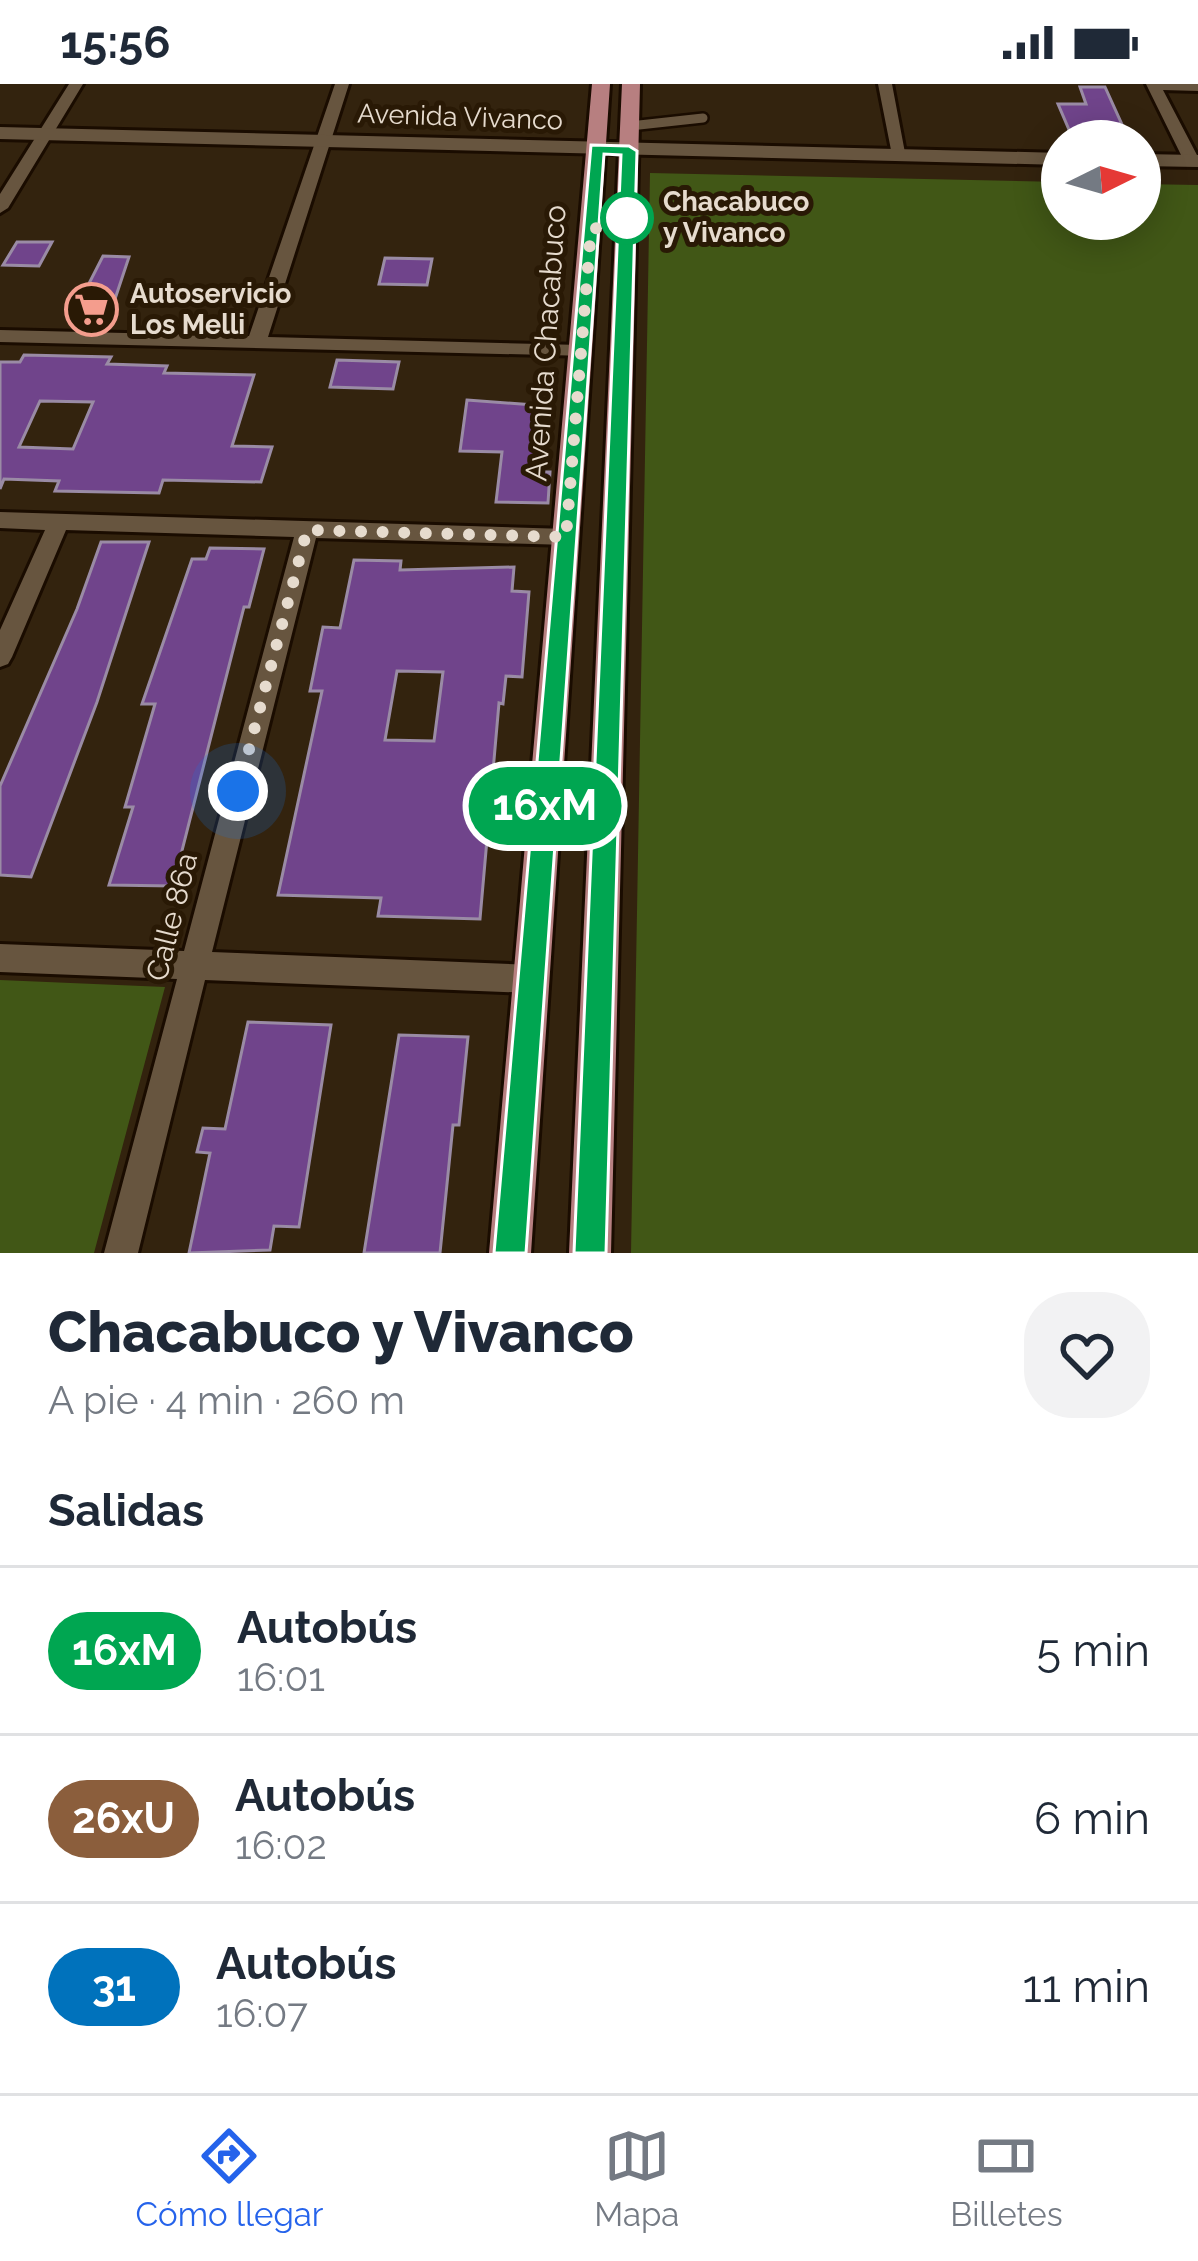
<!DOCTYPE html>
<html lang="es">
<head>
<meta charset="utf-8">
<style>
  :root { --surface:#fff; --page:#f2f2f3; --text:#1f2937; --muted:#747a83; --line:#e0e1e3; --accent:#2563eb }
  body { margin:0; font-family:Raleway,sans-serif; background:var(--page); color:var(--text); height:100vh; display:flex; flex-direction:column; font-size:45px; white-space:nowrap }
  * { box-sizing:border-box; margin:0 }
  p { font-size:39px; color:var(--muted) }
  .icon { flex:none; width:66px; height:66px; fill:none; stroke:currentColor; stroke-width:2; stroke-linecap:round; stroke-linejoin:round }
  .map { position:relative; height:1169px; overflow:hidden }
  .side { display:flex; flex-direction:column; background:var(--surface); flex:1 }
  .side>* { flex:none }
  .badge { padding:0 24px; border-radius:39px; font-size:42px; line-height:78px }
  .needle { width:78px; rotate:85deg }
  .tools { position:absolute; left:1041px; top:36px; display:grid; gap:24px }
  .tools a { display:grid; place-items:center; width:120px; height:120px; border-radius:50%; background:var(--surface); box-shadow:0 6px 30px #0003; font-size:60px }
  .you { position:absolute; width:60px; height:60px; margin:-30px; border:9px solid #fff; border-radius:50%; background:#1a73e8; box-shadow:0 0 0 18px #1a73e833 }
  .map>.badge { position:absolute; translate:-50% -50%; box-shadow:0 0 0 6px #fff }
  h2 { padding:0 48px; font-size:45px; line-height:108px }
  .round { display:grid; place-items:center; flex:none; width:126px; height:126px; border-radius:48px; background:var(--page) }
  .summary { display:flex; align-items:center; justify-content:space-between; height:204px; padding:0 48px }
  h1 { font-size:57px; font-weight:800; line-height:90px }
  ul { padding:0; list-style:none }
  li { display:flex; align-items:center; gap:36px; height:168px; padding:0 48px; border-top:3px solid var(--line) }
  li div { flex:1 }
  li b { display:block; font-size:45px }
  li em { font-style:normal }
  li .badge { min-width:132px; font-weight:700; text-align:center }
  .status { display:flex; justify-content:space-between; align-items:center; height:84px; padding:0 60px; background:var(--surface); direction:ltr }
  .status svg { height:33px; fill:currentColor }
  .tabs { display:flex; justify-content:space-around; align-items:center; height:168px; border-top:3px solid var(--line); background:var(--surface); font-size:33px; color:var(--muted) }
  .tabs a { display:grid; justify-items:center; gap:6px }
  .tabs .active { color:var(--accent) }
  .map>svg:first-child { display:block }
  .green { fill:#415716 }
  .building { fill:#70448b; stroke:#9a8ba5; stroke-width:3; fill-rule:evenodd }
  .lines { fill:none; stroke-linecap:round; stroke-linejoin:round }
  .lane-casing { stroke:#1a0c00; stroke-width:14 }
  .street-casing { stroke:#1a0c00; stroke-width:6 }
  .secondary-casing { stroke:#1a0c00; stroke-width:6 }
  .primary-casing { stroke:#1a0c00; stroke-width:6 }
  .lane { stroke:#67553f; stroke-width:9 }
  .street { fill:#67553f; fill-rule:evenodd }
  .secondary { fill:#67553f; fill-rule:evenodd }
  .primary { fill:#b77f80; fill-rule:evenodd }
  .line { fill:#00a651; stroke:#fff; stroke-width:3 }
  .walk { stroke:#e6dbce; stroke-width:12; stroke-dasharray:0 21.6 }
  .stop-dot { fill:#fff; stroke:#00a651; stroke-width:6 }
  .labels { text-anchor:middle; stroke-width:10; stroke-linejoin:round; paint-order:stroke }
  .far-street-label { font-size:27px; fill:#e6dbce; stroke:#291905 }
  .far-stop-label { font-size:27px; font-weight:bold; fill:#e6dbce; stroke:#291905; text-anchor:start }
  .far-poi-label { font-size:27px; font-weight:bold; fill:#e6dbce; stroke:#291905; text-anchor:start }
  .street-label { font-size:30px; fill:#e6dbce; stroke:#291905 }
</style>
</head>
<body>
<div class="status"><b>15:56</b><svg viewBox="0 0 49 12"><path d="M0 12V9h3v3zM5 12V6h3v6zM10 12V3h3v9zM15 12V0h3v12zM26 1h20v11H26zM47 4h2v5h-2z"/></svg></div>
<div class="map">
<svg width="1198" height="1169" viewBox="0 0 1198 1169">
  <rect width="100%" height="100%" fill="#33230e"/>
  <path class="green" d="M650,89l412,9v37h78v-35l58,1v1068h-567z
    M0,896l165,7 -71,266h-94z"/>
  <path class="building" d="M1080,3h25l24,53 -56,-1 -15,-35h28z
    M17,158h35l-13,24 -36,-1z
    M103,172l26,1 -15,45 -34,-1z
    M385,174l47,1 -5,26 -48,-1z
    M24,271l87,2 -4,7 60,2 -3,7 90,2 -22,71 40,1 -11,35 -98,-2 -4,13 -104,-2 4,-10 -55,-2 -4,10v-127h20zM40,317l53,1 -20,47 -54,-2z
    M337,276l62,2 -6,27 -63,-2z
    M467,316l80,6 -5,66h8l-2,31 -52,-1 6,-50 -42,-1z
    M101,458h48l-52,160 -66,175 -31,-2v-89l77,-177z
    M210,464l54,1 -15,58h-5l-71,279 -64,-1 24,-78h-8l30,-103h-13l50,-145h14z
    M354,476l47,1 -1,9 114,-3 -2,24 17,1 -7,85 -16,-1 -3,28 -4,-1 -19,216 -102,-3 3,-18 -103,-3 44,-204h-12l13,-64 17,1zM397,587l46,1 -9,69 -49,-1z
    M248,938l83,3 -32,202 -25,-1 -4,24 -81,3 21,-100 -13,-1 6,-24 22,1z
    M399,951l69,2 -9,88h-6l-13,128h-76z"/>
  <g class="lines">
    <defs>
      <path id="lane" d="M630,42l73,-8"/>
      <path id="street" d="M69,0h14l-75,124 -8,5v-19z
        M335,0h14l-81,253 313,8 10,6 -3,5 -588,-14v-12l249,6z
        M878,0h14l14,74 -14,-3z
        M1146,0h52v7l-35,-1 35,67v7l-14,-3z
        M0,428l567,17 11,8 -11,8 -251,-7 -104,414 320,13 10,4 4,10 -4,10 -10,4 -327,-13 -67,273h-34l73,-274 -177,-7v-28l184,7 110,-414 -228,-7 -54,127 -4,7 -8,3v-37l45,-100 -45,-2z"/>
      <path id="secondary" d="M0,43l1062,26v12l-1062,-26z
        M1140,70l58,1v12l-58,-1z"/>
      <path id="primary" d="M592,0h18l-79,1169h-42z
        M622,0h18l-29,1169h-42z"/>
    </defs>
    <use href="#lane" class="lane-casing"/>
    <use href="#street" class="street-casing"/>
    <use href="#secondary" class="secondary-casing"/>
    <use href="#primary" class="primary-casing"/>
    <use href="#lane" class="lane"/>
    <use href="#street" class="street"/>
    <use href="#secondary" class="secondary"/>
    <use href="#primary" class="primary"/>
  </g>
  <path class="line" d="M591,61l38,1 8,5 -31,1102h-32l47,-1098 -17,-1 -78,1099h-32z"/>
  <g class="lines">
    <path class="walk" d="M238,707l69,-261 259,7 25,-307 36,-12"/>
  </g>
  <defs>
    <symbol id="supermarket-ring" viewBox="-11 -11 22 22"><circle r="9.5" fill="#291905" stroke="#f49d8d" stroke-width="1.5"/><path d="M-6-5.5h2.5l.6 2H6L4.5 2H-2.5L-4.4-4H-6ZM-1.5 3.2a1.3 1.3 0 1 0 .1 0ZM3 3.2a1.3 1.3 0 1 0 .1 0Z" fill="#f49d8d"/></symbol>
  </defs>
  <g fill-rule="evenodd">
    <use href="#supermarket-ring" x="62" y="196" width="59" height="59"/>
  </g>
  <circle class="stop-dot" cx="627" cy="134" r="24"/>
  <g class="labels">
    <g class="far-street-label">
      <text transform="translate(460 33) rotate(2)" y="9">Avenida Vivanco</text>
    </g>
    <g class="far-stop-label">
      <text x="663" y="127">Chacabuco<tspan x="663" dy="31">y Vivanco</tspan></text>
    </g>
    <g class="far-poi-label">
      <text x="130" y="219">Autoservicio<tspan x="130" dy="31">Los Melli</tspan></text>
    </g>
    <g class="street-label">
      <text transform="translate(546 259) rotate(-86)" y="10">Avenida Chacabuco</text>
      <text transform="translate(172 833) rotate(-76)" y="10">Calle 86a</text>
    </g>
  </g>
</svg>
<div class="tools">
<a><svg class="needle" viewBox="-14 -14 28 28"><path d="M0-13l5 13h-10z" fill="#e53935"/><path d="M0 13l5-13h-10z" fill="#747a83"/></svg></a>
</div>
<div class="you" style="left:238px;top:707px"></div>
<b class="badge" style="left:545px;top:722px;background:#00a651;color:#fff">16xM</b>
</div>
<section class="side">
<div class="summary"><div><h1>Chacabuco y Vivanco</h1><p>A pie · 4 min · 260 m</p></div><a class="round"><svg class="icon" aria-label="heart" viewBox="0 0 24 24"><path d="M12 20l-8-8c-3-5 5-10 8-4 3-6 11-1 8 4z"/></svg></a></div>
<h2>Salidas</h2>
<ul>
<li><span class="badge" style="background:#00a651;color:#fff">16xM</span><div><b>Autobús</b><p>16:01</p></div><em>5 min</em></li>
<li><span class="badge" style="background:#8b5e3c;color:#fff">26xU</span><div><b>Autobús</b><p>16:02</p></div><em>6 min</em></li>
<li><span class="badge" style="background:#0072bc;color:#fff">31</span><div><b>Autobús</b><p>16:07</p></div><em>11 min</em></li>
</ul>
</section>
<nav class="tabs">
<a class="active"><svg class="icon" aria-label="directions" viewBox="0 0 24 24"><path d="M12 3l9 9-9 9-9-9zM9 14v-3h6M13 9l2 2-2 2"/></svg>Cómo llegar</a>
<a><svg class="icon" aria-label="map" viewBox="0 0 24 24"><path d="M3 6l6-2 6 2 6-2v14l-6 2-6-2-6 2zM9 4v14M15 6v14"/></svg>Mapa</a>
<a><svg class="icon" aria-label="tickets" viewBox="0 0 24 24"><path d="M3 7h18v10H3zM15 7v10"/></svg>Billetes</a>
</nav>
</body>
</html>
